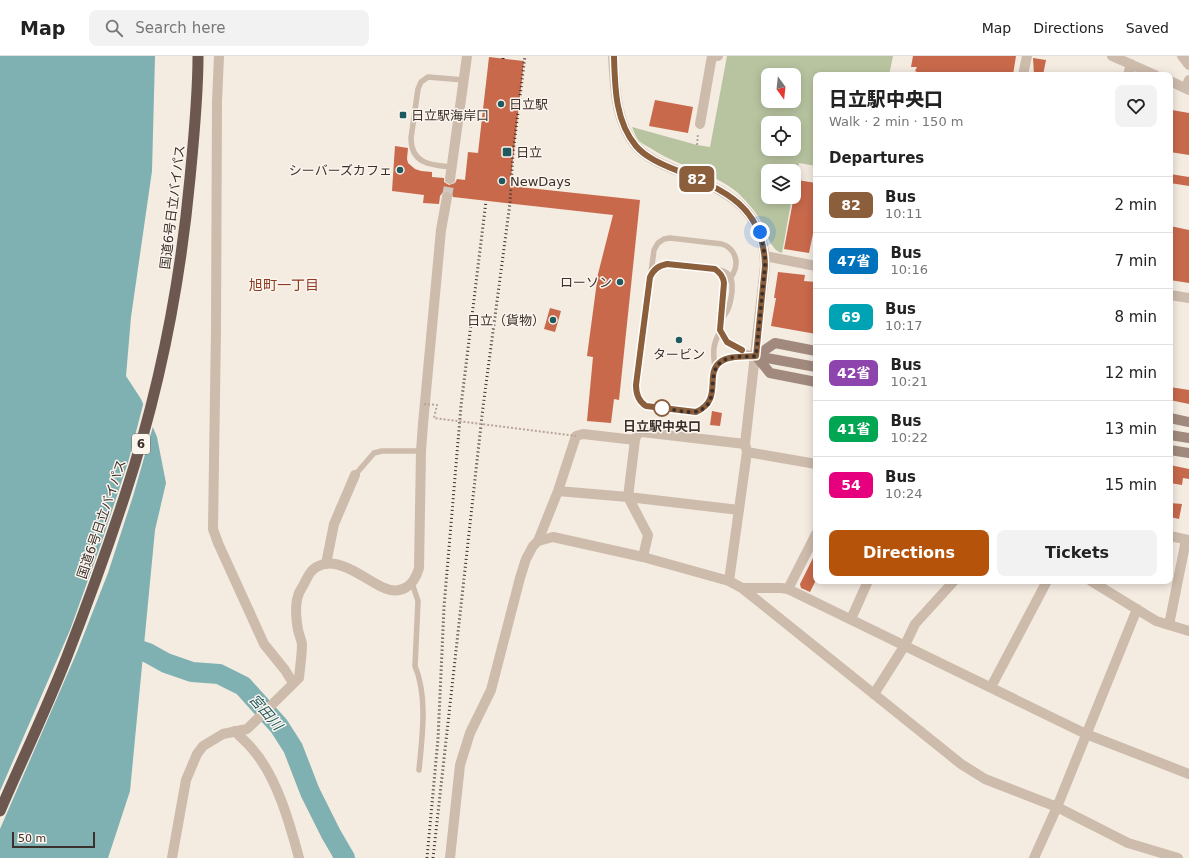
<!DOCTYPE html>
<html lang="en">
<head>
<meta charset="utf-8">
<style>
  :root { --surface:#fff; --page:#f2f2f2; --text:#222; --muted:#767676; --line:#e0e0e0; --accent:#b45309 }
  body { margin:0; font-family:"DejaVu Sans","Noto Sans JP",sans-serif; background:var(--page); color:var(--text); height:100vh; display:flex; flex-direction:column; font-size:15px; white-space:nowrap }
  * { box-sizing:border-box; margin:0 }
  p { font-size:13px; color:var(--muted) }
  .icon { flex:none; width:22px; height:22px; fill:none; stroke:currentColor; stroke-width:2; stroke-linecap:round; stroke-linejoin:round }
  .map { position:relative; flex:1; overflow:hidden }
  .drawer { position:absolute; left:813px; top:16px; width:360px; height:512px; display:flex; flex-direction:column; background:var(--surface); border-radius:8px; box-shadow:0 2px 10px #0003 }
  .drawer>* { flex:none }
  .badge { padding:0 8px; border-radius:6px; font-size:14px; line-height:26px }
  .needle { width:26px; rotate:165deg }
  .controls { position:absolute; left:761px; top:12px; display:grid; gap:8px }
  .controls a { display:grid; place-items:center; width:40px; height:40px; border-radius:8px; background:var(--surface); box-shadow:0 2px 10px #0003; font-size:20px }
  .scale { position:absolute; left:12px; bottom:10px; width:83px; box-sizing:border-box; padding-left:4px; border:2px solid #3b302b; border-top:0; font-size:11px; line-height:14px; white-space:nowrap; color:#3b302b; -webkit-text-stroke:3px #fbf5ee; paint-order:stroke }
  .you { position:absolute; width:20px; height:20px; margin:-10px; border:3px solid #fff; border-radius:50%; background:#1a73e8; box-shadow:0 0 0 6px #1a73e833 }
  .map>.badge { position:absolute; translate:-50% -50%; box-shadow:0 0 0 2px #fff }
  h2 { padding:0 16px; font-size:15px; line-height:36px }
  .round { display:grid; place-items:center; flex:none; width:42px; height:42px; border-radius:8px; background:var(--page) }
  .headline { display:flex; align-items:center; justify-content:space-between; height:68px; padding:0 16px }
  h1 { font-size:19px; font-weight:800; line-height:30px }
  .button { display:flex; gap:8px; margin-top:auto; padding:8px 16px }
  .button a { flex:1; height:46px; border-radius:8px; background:var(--accent); color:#fff; font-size:16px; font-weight:800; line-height:46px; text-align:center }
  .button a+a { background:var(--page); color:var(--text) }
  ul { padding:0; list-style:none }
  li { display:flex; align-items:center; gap:12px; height:56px; padding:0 16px; border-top:1px solid var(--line) }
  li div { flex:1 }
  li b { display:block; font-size:15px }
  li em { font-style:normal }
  li .badge { min-width:44px; font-weight:700; text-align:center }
  header { display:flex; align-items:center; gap:24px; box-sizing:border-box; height:56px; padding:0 20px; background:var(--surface); border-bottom:1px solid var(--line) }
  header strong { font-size:19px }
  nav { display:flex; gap:22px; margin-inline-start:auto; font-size:14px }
  .search { width:280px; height:36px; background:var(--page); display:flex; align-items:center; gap:10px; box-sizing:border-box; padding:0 14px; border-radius:8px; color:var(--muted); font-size:15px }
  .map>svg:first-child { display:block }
  .green { fill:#b8c4a0; fill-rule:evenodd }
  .water { fill:#7fb0b2 }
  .pier { fill:#f4ebe1 }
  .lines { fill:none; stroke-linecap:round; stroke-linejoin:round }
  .river { stroke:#7fb0b2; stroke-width:20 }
  .building { fill:#c8694b }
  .tertiary-tunnel { stroke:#cfc6bd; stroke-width:10; stroke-dasharray:10 5; stroke-linecap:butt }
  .path { stroke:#b9a596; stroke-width:2; stroke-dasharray:2 2; stroke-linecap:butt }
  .service { stroke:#cdbbac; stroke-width:5.5 }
  .minor { stroke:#cdbbac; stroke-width:10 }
  .tertiary { stroke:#cdbbac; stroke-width:10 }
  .secondary { stroke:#a18a7d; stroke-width:10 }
  .trunk { stroke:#6c584f; stroke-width:11 }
  .rail { stroke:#3b302b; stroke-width:3; stroke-dasharray:1 3; stroke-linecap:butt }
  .path-bridge { stroke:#b9a596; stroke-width:2; stroke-dasharray:2 2; stroke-linecap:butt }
  .line-casing { stroke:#fff; stroke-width:9 }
  .line { stroke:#8b5e3c; stroke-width:6 }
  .walk { stroke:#3b302b; stroke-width:4; stroke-dasharray:0 7.2 }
  .poi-dot { fill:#1f5a5e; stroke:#fbf5ee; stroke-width:1.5 }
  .stop-dot { fill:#fff; stroke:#8b5e3c; stroke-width:2 }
  .labels { text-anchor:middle; stroke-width:3; stroke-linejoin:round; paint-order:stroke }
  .shield { fill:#fbf5ee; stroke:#756b66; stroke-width:1 }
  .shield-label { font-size:12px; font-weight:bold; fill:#3b302b }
  .poi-label { font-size:13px; fill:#3b302b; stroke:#fbf5ee; text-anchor:start }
  .street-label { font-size:13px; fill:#3b302b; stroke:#fbf5ee }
  .stop-label { font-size:13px; font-weight:bold; fill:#3b302b; stroke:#fbf5ee }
  .neighbourhood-label { font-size:14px; fill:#8c3b22; stroke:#fbf5ee }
  .water-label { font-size:14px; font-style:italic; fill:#1f5a5e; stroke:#fbf5ee }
</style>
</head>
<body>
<header>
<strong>Map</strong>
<div class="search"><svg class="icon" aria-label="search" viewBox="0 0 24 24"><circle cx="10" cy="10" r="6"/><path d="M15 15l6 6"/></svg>Search here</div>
<nav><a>Map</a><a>Directions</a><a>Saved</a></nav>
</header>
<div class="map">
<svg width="1189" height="802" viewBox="0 0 1189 802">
  <rect width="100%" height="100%" fill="#f4ebe1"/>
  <path class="green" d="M727,0h166l-4,19h-73v91l-17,-3 -5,26v-18h-26v26h24l-10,56c-13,-3 -16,-25 -23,-35 -5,-9 -14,-18 -22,-26 -24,-20 -58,-25 -85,-43 -4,-2 -9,-5 -13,-8 -3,-4 -5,-9 -7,-14l65,18 13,2zM768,19h26v26h-26zM768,67h26v26h-26z"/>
  <path class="water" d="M0,0h155l-3,115 -21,146 -5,59 15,23 16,38 9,46 -11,47 -25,261 -22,67h-108z"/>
  <path class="pier" d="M144,345l10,22 -20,70 -26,80 -31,79 -77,177v-38l70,-161 32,-89 27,-82z"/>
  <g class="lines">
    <path class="river" d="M118,587l30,10 18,10 26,9 27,2 24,12 36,40 14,22 17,44 21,42 14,24"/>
  </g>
  <path class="building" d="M913,0h103l-3,19h-94v-2l-4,-2 2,-4h-6z
    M489,1l35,4 -14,125 130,14 -21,200 -5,-1 -3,24 -24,-2 6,-64 -6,-1 11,-82 15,-59 -160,-18 -2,-5 -3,-1h-4l-4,5 -1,8 -16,-1 1,-8 -32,-4 3,-45 13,2 -1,11 1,4 7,6 6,2 11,1v5l12,1v4l5,3 6,-2 2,-4 8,1 3,-28 10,1z
    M1033,2l13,2 -3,15h-9z
    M655,44l38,7 -5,26 -39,-7z
    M1172,54l17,3v42l-19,-3v-32z
    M1170,118l19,3v9l-19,-3z
    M797,124l19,3v36l-7,34 -25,-4z
    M1170,170l19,4v53l-19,-3z
    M778,216l27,3 -1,6 12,1v52l-45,-8 5,-28h-2z
    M550,252l11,3 -6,21 -11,-3z
    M1170,331l19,3v14l-19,-4z
    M712,355l10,2 -2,13 -10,-1z
    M1170,409l19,4v10l-6,-1 -1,7 -12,-2z
    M1170,447l12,1 -3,15 -9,-2z
    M816,496v28l-6,12 -9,-4 -1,-4z"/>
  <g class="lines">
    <path class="tertiary-tunnel" d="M447,141l3,-18"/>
    <path class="path" d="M697,89l1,-11"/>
    <path class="service" d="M451,111c-20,-2 -40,-3 -40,-29l7,-49 3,-7 7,-5 36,3
      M716,214c2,1 5,3 6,6 10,16 -13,50 6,67 7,6 17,9 26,12
      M651,219c3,-7 8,-9 16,-11 12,1 54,2 61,10 5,5 4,11 4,18 -2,13 -3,18 -11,28
      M725,227c2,-3 7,-6 8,-9 7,-13 1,-26 -11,-30l-52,-6 -6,1 -6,4 -4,7 -18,135c0,9 2,16 10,21l51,5c25,-10 8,-36 22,-48 9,-8 25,-6 37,-7
      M715,313c-2,-17 -3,-24 6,-39
      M355,419l19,-22 8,-2h39
      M412,527l6,18 -3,65c13,31 7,72 4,104"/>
    <path class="minor" d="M219,0l-2,46 -1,227 -3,200 5,14 46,101 21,26 8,13
      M1182,0l7,9
      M1023,19l4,-19
      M1186,32l3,-8
      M700,68l12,-68
      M747,396l69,12
      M558,435l70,6 111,13
      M1170,480l19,4
      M538,485l20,-50 18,-55 7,-2 52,6
      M643,501l5,-22 -20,-38 7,-57 2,-6 5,-2 103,12
      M326,508l8,-40 21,-49
      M1091,525l65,40 33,10
      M742,532h39l7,1 298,145 103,40
      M788,533l28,-55
      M851,563l17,-38
      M1169,569l17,-85
      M991,631l56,-106
      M874,638l31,-49 10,-21 39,-43
      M235,675c6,7 14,13 19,20 23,27 36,73 45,107
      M1057,751l80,-198"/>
    <path class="tertiary" d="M613,0c2,31 2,65 23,90 10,12 28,19 42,25 47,19 87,37 87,95l-20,178 2,8 -18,129
      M712,0h6
      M1112,0l43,19
      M1128,19l3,-11
      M1170,25l19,9
      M450,123l17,-123
      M765,200l51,10
      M1170,239l19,3
      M172,802l14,-78 11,-26 6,-8 20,-12 24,-5 52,-51c1,-11 3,-23 3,-34 -1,-5 -3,-10 -4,-14 -2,-10 -3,-25 0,-34 1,-5 5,-9 7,-14 4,-8 7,-14 16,-17 20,-7 44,14 61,22 19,9 32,-1 37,-19l2,-117 2,-27 18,-194 6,-33
      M450,802l10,-93 10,-32 21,-43 29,-112 6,-19 7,-13 5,-5 15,-4 90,20 86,24 13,7 219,176 24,15 72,28 71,36 50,15
      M1034,802l23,-51"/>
    <path class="secondary" d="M756,300l14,17 46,9
      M756,300l19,-13 41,8
      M756,300l60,11
      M1170,362l19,4
      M1170,379l19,3
      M1170,394l19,3"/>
    <path class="trunk" d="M0,755c22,-51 46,-101 66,-152 21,-54 41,-109 59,-164 34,-103 55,-209 65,-317 4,-41 8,-81 8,-122"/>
    <path class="rail" d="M503,3v-3
      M427,802l11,-119 6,-132 17,-201 25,-205
      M433,802l50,-451 27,-204 3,-50 12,-97"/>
    <path class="path-bridge" d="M424,348l13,1 -3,13 142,18"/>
  </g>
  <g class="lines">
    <defs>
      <path id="line" d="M614,0c1,31 1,65 22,90 10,12 28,19 42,25 47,19 86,36 87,95l-9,90c-12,1 -28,-1 -37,7 -14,12 4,37 -23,49l-50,-6c-8,-5 -10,-12 -10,-21l14,-108c4,-8 8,-11 17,-13l48,5c5,4 8,7 9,14l-4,47 7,12 15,8"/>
    </defs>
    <use href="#line" class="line-casing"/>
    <use href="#line" class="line"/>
    <path class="walk" d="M662,352h-1c10,1 28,6 37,3 23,-7 8,-37 22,-48 9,-8 24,-6 36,-7l9,-90v-10l-5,-24"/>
  </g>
  <g class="poi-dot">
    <circle cx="501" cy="48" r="4"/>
    <rect x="399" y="55" width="8" height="8" rx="2"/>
    <rect x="502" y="91" width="10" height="10" rx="2"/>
    <circle cx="400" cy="114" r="4"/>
    <circle cx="502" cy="125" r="4"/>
    <circle cx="620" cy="226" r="4"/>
    <circle cx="553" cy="264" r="4"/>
    <circle cx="679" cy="284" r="4"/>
  </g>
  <circle class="stop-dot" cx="662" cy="352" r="8"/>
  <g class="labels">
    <rect class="shield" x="132" y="378" width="18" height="20" rx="3"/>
    <g class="shield-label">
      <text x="141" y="392">6</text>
    </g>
    <g class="poi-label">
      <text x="509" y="53">日立駅</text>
      <text x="411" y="64">日立駅海岸口</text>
      <text x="516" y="101">日立</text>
      <text x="392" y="119" text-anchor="end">シーバーズカフェ</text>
      <text x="510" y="130">NewDays</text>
      <text x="612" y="231" text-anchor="end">ローソン</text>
      <text x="545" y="269" text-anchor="end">日立（貨物）</text>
      <text x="679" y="303" text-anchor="middle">タービン</text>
    </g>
    <g class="street-label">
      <text transform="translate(172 151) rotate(-83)" y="5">国道6号日立バイパス</text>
      <text transform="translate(101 463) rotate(-71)" y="5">国道6号日立バイパス</text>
    </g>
    <g class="stop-label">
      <text x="662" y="375">日立駅中央口</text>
    </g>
    <g class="neighbourhood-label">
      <text x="284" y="234">旭町一丁目</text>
    </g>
    <g class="water-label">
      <text transform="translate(266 656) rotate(49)" y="5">宮田川</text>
    </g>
  </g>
</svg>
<div class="controls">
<a><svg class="needle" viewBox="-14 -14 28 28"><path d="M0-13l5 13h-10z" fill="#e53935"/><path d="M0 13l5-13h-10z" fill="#767676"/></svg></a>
<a><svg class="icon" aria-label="locate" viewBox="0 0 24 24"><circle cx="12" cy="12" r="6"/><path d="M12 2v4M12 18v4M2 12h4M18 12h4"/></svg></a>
<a><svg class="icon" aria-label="layers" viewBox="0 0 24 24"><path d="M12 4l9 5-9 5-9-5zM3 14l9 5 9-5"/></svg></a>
</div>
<div class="scale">50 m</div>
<div class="you" style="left:760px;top:176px"></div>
<b class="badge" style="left:697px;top:123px;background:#8b5e3c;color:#fff">82</b>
<section class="drawer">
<div class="headline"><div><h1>日立駅中央口</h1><p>Walk · 2 min · 150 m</p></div><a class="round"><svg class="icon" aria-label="heart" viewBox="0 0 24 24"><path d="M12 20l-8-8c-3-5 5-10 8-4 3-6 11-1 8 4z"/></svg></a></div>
<h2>Departures</h2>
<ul>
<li><span class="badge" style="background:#8b5e3c;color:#fff">82</span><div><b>Bus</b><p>10:11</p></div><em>2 min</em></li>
<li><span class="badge" style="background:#0072bc;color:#fff">47省</span><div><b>Bus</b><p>10:16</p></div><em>7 min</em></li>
<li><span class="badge" style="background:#00a3b4;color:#fff">69</span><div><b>Bus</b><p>10:17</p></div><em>8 min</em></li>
<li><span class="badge" style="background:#8e44ad;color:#fff">42省</span><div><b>Bus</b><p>10:21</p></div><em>12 min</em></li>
<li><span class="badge" style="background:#00a651;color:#fff">41省</span><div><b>Bus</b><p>10:22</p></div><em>13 min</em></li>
<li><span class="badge" style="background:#e6007e;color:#fff">54</span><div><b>Bus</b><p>10:24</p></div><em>15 min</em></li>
</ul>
<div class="button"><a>Directions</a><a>Tickets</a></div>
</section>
</div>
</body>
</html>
